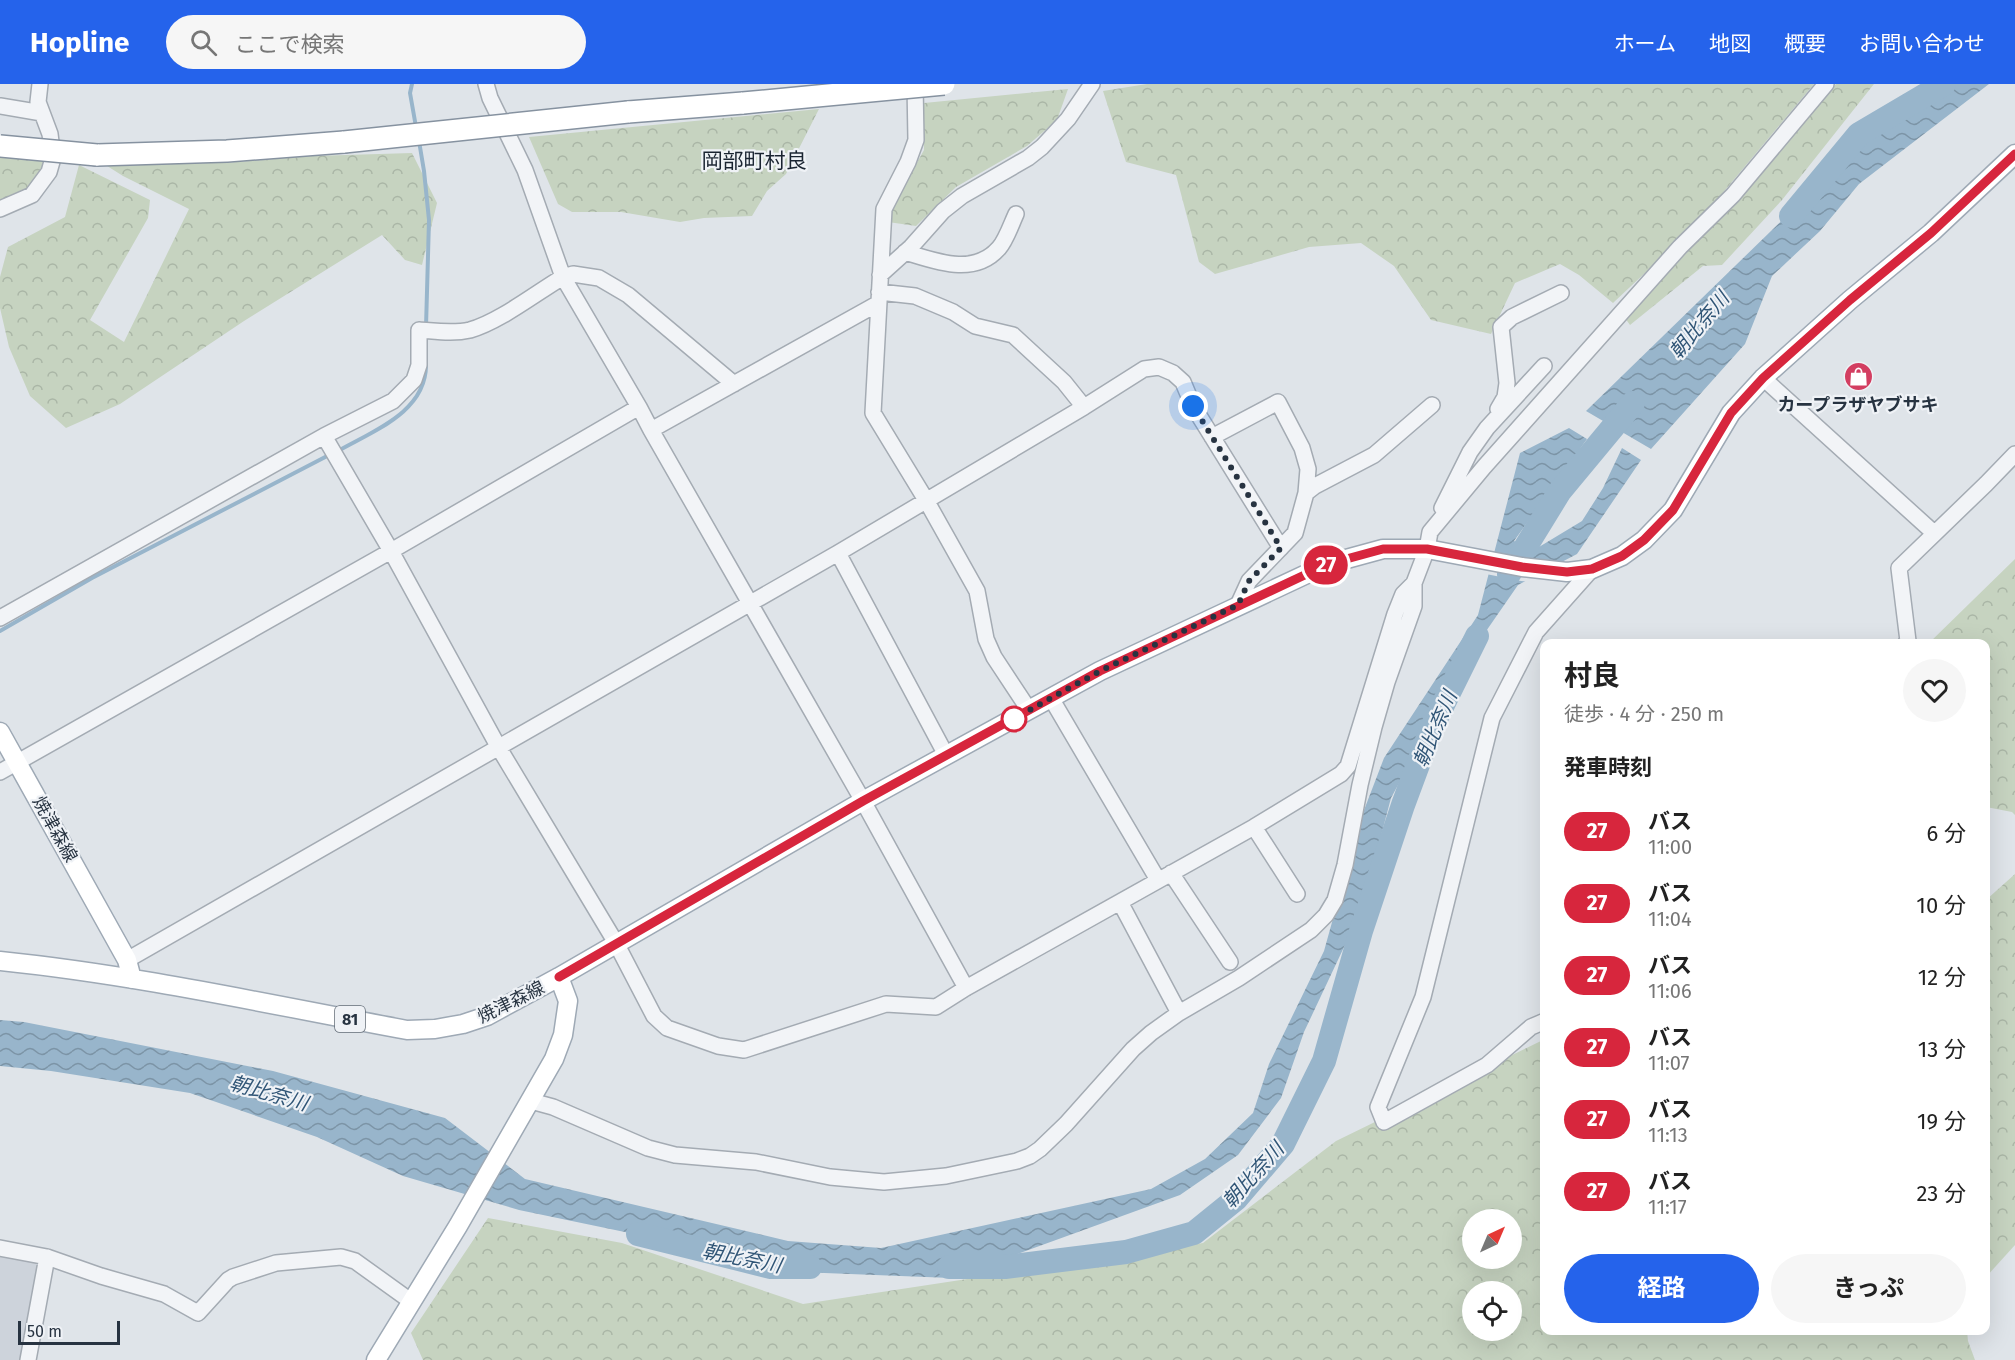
<!DOCTYPE html>
<html lang="ja">
<head>
<meta charset="utf-8">
<style>
  :root { --surface:#fff; --page:#f6f6f6; --text:#222; --muted:#767676; --accent:#2563eb }
  body { margin:0; font-family:"Fira Sans","Noto Sans JP",sans-serif; background:var(--page); color:var(--text); height:100vh; display:flex; flex-direction:column; font-size:22px; white-space:nowrap }
  * { box-sizing:border-box; margin:0 }
  p { font-size:20px; color:var(--muted) }
  .icon { flex:none; width:33px; height:33px; fill:none; stroke:currentColor; stroke-width:2; stroke-linecap:round; stroke-linejoin:round }
  .map { position:relative; flex:1; overflow:hidden }
  .drawer { position:absolute; left:1540px; top:555px; width:450px; height:696px; display:flex; flex-direction:column; background:var(--surface); border-radius:12px; box-shadow:0 6px 24px #0002 }
  .drawer>* { flex:none }
  .badge { padding:0 12px; border-radius:20px; font-size:21px; line-height:39px }
  .needle { width:39px; rotate:44deg }
  .buttons { position:absolute; left:1462px; top:1125px; display:grid; gap:12px }
  .buttons a { display:grid; place-items:center; width:60px; height:60px; border-radius:50%; background:var(--surface); box-shadow:0 6px 24px #0002; font-size:30px }
  .scale { position:absolute; left:18px; bottom:15px; width:102px; box-sizing:border-box; padding-left:6px; border:3px solid #273341; border-top:0; font-size:16px; line-height:21px; white-space:nowrap; color:#273341; -webkit-text-stroke:4px #eff2f6; paint-order:stroke }
  .you { position:absolute; width:30px; height:30px; margin:-15px; border:4px solid #fff; border-radius:50%; background:#1a73e8; box-shadow:0 0 0 9px #1a73e833 }
  .map>.badge { position:absolute; translate:-50% -50%; box-shadow:0 0 0 3px #fff }
  h2 { padding:0 24px; font-size:22px; line-height:54px }
  .round { display:grid; place-items:center; flex:none; width:63px; height:63px; border-radius:32px; background:var(--page) }
  .head { display:flex; align-items:center; justify-content:space-between; height:102px; padding:0 24px }
  h1 { font-size:28px; font-weight:700; line-height:45px }
  .action { display:flex; gap:12px; margin-top:auto; padding:12px 24px }
  .action a { flex:1; height:69px; border-radius:36px; background:var(--accent); color:#fff; font-size:24px; font-weight:700; line-height:69px; text-align:center }
  .action a+a { background:var(--page); color:var(--text) }
  ul { padding:0; list-style:none }
  li { display:flex; align-items:center; gap:18px; height:72px; padding:0 24px }
  li div { flex:1 }
  li b { display:block; font-size:22px }
  li em { font-style:normal }
  li .badge { min-width:66px; font-weight:700; text-align:center }
  header { display:flex; align-items:center; gap:36px; box-sizing:border-box; height:84px; padding:0 30px; background:var(--accent); color:#fff }
  header strong { font-size:28px }
  nav { display:flex; gap:33px; margin-inline-start:auto; font-size:21px }
  .search { width:420px; height:54px; background:var(--page); display:flex; align-items:center; gap:15px; box-sizing:border-box; padding:0 21px; border-radius:33px; color:var(--muted); font-size:22px }
  .map>svg:first-child { display:block }
  .built { fill:#cdd3db }
  .forest { fill:url(#forest-crowns); fill-rule:evenodd }
  .water { fill:url(#water-waves) }
  .pier { fill:#dfe4e9 }
  .lines { fill:none; stroke-linecap:round; stroke-linejoin:round }
  .stream { stroke:#98b5cb; stroke-width:4 }
  .river { stroke:#98b5cb; stroke-width:24 }
  .minor-casing { stroke:#a4abb3; stroke-width:18 }
  .major-casing { stroke:#9ea9b5; stroke-width:21 }
  .highway-casing { stroke:#8692a0; stroke-width:24 }
  .minor { stroke:#f2f4f7; stroke-width:15 }
  .major { stroke:#fff; stroke-width:18 }
  .highway { stroke:#fff; stroke-width:21 }
  .highway-bridge-casing { stroke:#8692a0; stroke-width:24; stroke-linecap:butt }
  .highway-bridge { stroke:#fff; stroke-width:21 }
  .line-casing { stroke:#fff; stroke-width:14 }
  .line { stroke:#d7263d; stroke-width:9 }
  .walk { stroke:#273341; stroke-width:6; stroke-dasharray:0 10.8 }
  .stop-dot { fill:#fff; stroke:#d7263d; stroke-width:3 }
  .labels { text-anchor:middle; stroke-width:4.5; stroke-linejoin:round; paint-order:stroke }
  .shield { fill:#eff2f6; stroke:#636c77; stroke-width:1.5 }
  .shield-label { font-size:16px; font-weight:bold; fill:#273341 }
  .poi-label { font-size:18px; font-weight:bold; fill:#273341; stroke:#eff2f6 }
  .street-label { font-size:18px; fill:#273341; stroke:#eff2f6 }
  .water-label { font-size:20px; font-style:italic; fill:#305576; stroke:#eff2f6 }
  .quarter-label { font-size:21px; fill:#1a2431; stroke:#eff2f6 }
</style>
</head>
<body>
<header>
<strong>Hopline</strong>
<div class="search"><svg class="icon" aria-label="search" viewBox="0 0 24 24"><circle cx="10" cy="10" r="6"/><path d="M15 15l6 6"/></svg>ここで検索</div>
<nav><a>ホーム</a><a>地図</a><a>概要</a><a>お問い合わせ</a></nav>
</header>
<div class="map">
<svg width="2015" height="1276" viewBox="0 0 2015 1276">
  <defs>
    <pattern id="forest-crowns" width="20" height="18" patternUnits="userSpaceOnUse" patternTransform="scale(1.5)"><rect width="20" height="18" fill="#c6d3c0"/><path d="M2 6a3 3 0 1 1 6 0M12 15a3 3 0 1 1 6 0" fill="none" stroke="#aab6a6"/></pattern>
    <pattern id="water-waves" width="16" height="10" patternUnits="userSpaceOnUse" patternTransform="scale(1.5)"><rect width="16" height="10" fill="#98b5cb"/><path d="M0 5q4-4 8 0t8 0" fill="none" stroke="#7c94a6"/></pattern>
  </defs>
  <rect width="100%" height="100%" fill="#dfe4e9"/>
  <path class="built" d="M0,1171l36,7 3,4 -18,94h-21z"/>
  <path class="forest" d="M1147,0h667l-119,142 -82,77 -34,-28 -19,-11 -45,19 -24,51 -60,-14 -37,-54 -33,-23 -52,4 -94,27 -16,-12 -23,-87 -50,-13 -23,-71z
    M1836,0h38l-92,116 -60,65 -19,1 -73,59 -5,-7 119,-126z
    M1068,5l-11,31 -30,26 -71,41 -40,39 -28,-4 5,-16 31,-56v-47z
    M819,25l-33,65 -19,17 -15,25 -48,2 -24,4 -59,-10h-49l-14,-8 -29,-67z
    M0,69l49,5 -24,35 -25,11z
    M412,69l25,50 -15,62 -17,-5 -23,-25 -138,86 -124,83 -54,24 -36,-32 -21,-49 -9,-39v-31l8,-30 57,-30 14,-52 71,35 -2,18 -58,102 34,22 65,-133 -66,-33 -19,-12 120,-1 89,-7z
    M2015,475v256l-3,-3 -26,-5v-163l-57,-1z
    M2015,790v371l-29,32v-377z
    M1545,955v291l422,1 1,10 7,19h-1552l-12,-27 77,-115 134,25 181,61 400,-61 133,-102zM1473,1136h39v38h-39zM1473,1208h39v38h-39z"/>
  <path class="water" d="M1922,0h67l-130,100 -39,47 -48,45 -27,68 -94,105 -65,-38z
    M1569,344l18,11 -73,102 20,9 48,-29 21,-33 19,-40 19,12 -64,94 -59,31 -54,78 -73,135 -30,113 -57,121 -23,66 -43,57 -58,40 -229,83 -152,-6 -131,-31 -149,-31 -116,-34 -86,-39 -127,-44 -139,-22 -51,-5v-46l24,2 249,49 172,47 80,61 263,62 93,7 270,-59 54,-30 48,-46 16,-49 55,-113 37,-133 23,-60 94,-143 42,-162z"/>
  <path class="pier" d="M1491,468l40,9 37,1 -38,20 -9,-1 -35,-7z"/>
  <g class="lines">
    <path class="stream" d="M412,0l-2,9 6,34
      M419,57l5,30 5,49 -3,107
      M338,367c35,-20 88,-39 88,-86
      M0,547l92,-53 239,-124"/>
    <path class="river" d="M1791,132l68,-82 85,-50
      M1509,490l51,-83 73,-88
      M638,1150l133,33h39
      M949,1183h56l121,-15 68,-19 42,-34 47,-55 41,-83 37,-130 42,-126 29,-78 45,-91"/>
    <defs>
      <path id="minor" d="M486,0l4,14 35,72 38,107 76,130 12,23 212,371 103,187
        M915,0l1,56 -8,22 -24,47 -11,204 53,87 51,91 9,48 8,18 35,53
        M0,22l42,7
        M0,125l32,-14 17,-23 4,-14 -3,-24 -12,-32 2,-18
        M905,168c30,9 69,25 94,-4 7,-8 12,-23 17,-34
        M880,191l31,-28 32,-36 19,-15 66,-38 14,-11 26,-28 24,-35
        M879,208l36,4 38,16 22,14 38,9 51,47 20,25
        M1763,294l171,155
        M1498,325l7,-12 2,-14 -6,-56 11,-10 49,-24
        M651,346l226,-126
        M324,352l67,115 108,197 117,195 38,73 13,12 51,18 26,4 142,-46 50,3 30,-19 288,-161 87,-53 7,-8 47,-152 8,-20 11,-11
        M1212,353l66,-35 24,46 6,21 -2,24
        M1442,424l28,-56 17,-24 57,-62
        M838,469l108,202
        M1238,521l11,-24 46,-48 11,-40 9,-7 59,-31 58,-50
        M0,534l324,-182 69,-35 21,-21 5,-15v-35c16,1 34,4 51,0 29,-8 66,-37 93,-53l10,-3 26,4 29,17 106,89
        M1905,560l3,-3 -9,-73 87,-84 29,-30
        M1051,614l107,182
        M0,688l391,-221 248,-144
        M1254,743l43,67
        M1171,789l59,89
        M1120,818l59,111
        M127,876l711,-407 246,-146 60,-38 15,-2 14,6 10,9 10,24 88,142
        M1545,937l-14,6 -44,38 -103,57 -6,-15 45,-110 69,-279 44,-86 56,-63
        M531,1017l22,6 95,41 27,7 81,7 74,15 54,5 62,-6 71,-15 13,-5 10,-7 26,-25 67,-75 18,-16 28,-20 60,-35 72,-48 15,-15 9,-15 10,-35 15,-80 14,-58 13,-45 27,-76v-23l13,-34 3,-17 54,-65 196,-220 53,-52 93,-111
        M0,1164l47,9 54,19 63,18 34,19 30,-33 5,-3 43,-14 65,-6 14,4 57,41
        M28,1276l19,-103"/>
      <path id="major" d="M0,648l127,228 5,19
        M0,877c137,14 272,44 407,69l28,-1 28,-5 24,-8 72,-39 304,-176 237,-130 228,-107 55,-15h44l95,18 45,5 25,-3 30,-13 22,-16 29,-30 58,-97 32,-35 87,-78 81,-67 84,-79
        M376,1276l82,-134 96,-167 9,-24 5,-34 -9,-24"/>
      <path id="highway" d="M628,28l115,-9
        M97,71l130,-4 117,-9"/>
    </defs>
    <use href="#minor" class="minor-casing"/>
    <use href="#major" class="major-casing"/>
    <use href="#highway" class="highway-casing"/>
    <use href="#minor" class="minor"/>
    <use href="#major" class="major"/>
    <use href="#highway" class="highway"/>
    <defs>
      <path id="highway-bridge" d="M743,19l201,-19
        M344,58l284,-30
        M0,62l97,9"/>
    </defs>
    <use href="#highway-bridge" class="highway-bridge-casing"/>
    <use href="#highway-bridge" class="highway-bridge"/>
  </g>
  <g class="lines">
    <defs>
      <path id="line" d="M559,893l304,-176 237,-130 228,-107 55,-15h44l95,18 45,5 25,-3 30,-13 22,-16 29,-30 58,-97 32,-35 87,-78 81,-67 84,-79"/>
    </defs>
    <use href="#line" class="line-casing"/>
    <use href="#line" class="line"/>
    <path class="walk" d="M1014,635l-6,3 92,-51 138,-66 11,-24 32,-33 -88,-142"/>
  </g>
  <defs>
    <symbol id="shop-disc" viewBox="-11 -11 22 22"><circle r="9.5" fill="#d33e61" stroke="#eff2f6"/><path d="M-5-2.5h2.3a2.7 3.5 0 0 1 5.4 0H5L5.5 6h-11ZM-1.5-2.5h3a1.5 2.3 0 0 0-3 0Z" fill="#fff"/></symbol>
  </defs>
  <g fill-rule="evenodd">
    <use href="#shop-disc" x="1842" y="276" width="33" height="33"/>
  </g>
  <circle class="stop-dot" cx="1014" cy="635" r="12"/>
  <g class="labels">
    <rect class="shield" x="335" y="922" width="30" height="26" rx="4.5"/>
    <g class="shield-label">
      <text x="350" y="941">81</text>
    </g>
    <g class="poi-label">
      <text x="1858" y="327">カープラザヤブサキ</text>
    </g>
    <g class="street-label">
      <text transform="translate(55 745) rotate(61)" y="6">焼津森線</text>
      <text transform="translate(511 918) rotate(-26)" y="6">焼津森線</text>
    </g>
    <g class="water-label">
      <text transform="translate(1699 241) rotate(-50)" y="7">朝比奈川</text>
      <text transform="translate(1435 645) rotate(-67)" y="7">朝比奈川</text>
      <text transform="translate(269 1009) rotate(16)" y="7">朝比奈川</text>
      <text transform="translate(1253 1091) rotate(-48)" y="7">朝比奈川</text>
      <text transform="translate(742 1174) rotate(11)" y="7">朝比奈川</text>
    </g>
    <g class="quarter-label">
      <text x="754" y="84">岡部町村良</text>
    </g>
  </g>
</svg>
<div class="buttons">
<a><svg class="needle" viewBox="-14 -14 28 28"><path d="M0-13l5 13h-10z" fill="#e53935"/><path d="M0 13l5-13h-10z" fill="#767676"/></svg></a>
<a><svg class="icon" aria-label="locate" viewBox="0 0 24 24"><circle cx="12" cy="12" r="6"/><path d="M12 2v4M12 18v4M2 12h4M18 12h4"/></svg></a>
</div>
<div class="scale">50 m</div>
<div class="you" style="left:1193px;top:322px"></div>
<b class="badge" style="left:1326px;top:481px;background:#d7263d;color:#fff">27</b>
<section class="drawer">
<div class="head"><div><h1>村良</h1><p>徒歩 · 4 分 · 250 m</p></div><a class="round"><svg class="icon" aria-label="heart" viewBox="0 0 24 24"><path d="M12 20l-8-8c-3-5 5-10 8-4 3-6 11-1 8 4z"/></svg></a></div>
<h2>発車時刻</h2>
<ul>
<li><span class="badge" style="background:#d7263d;color:#fff">27</span><div><b>バス</b><p>11:00</p></div><em>6 分</em></li>
<li><span class="badge" style="background:#d7263d;color:#fff">27</span><div><b>バス</b><p>11:04</p></div><em>10 分</em></li>
<li><span class="badge" style="background:#d7263d;color:#fff">27</span><div><b>バス</b><p>11:06</p></div><em>12 分</em></li>
<li><span class="badge" style="background:#d7263d;color:#fff">27</span><div><b>バス</b><p>11:07</p></div><em>13 分</em></li>
<li><span class="badge" style="background:#d7263d;color:#fff">27</span><div><b>バス</b><p>11:13</p></div><em>19 分</em></li>
<li><span class="badge" style="background:#d7263d;color:#fff">27</span><div><b>バス</b><p>11:17</p></div><em>23 分</em></li>
</ul>
<div class="action"><a>経路</a><a>きっぷ</a></div>
</section>
</div>
</body>
</html>
